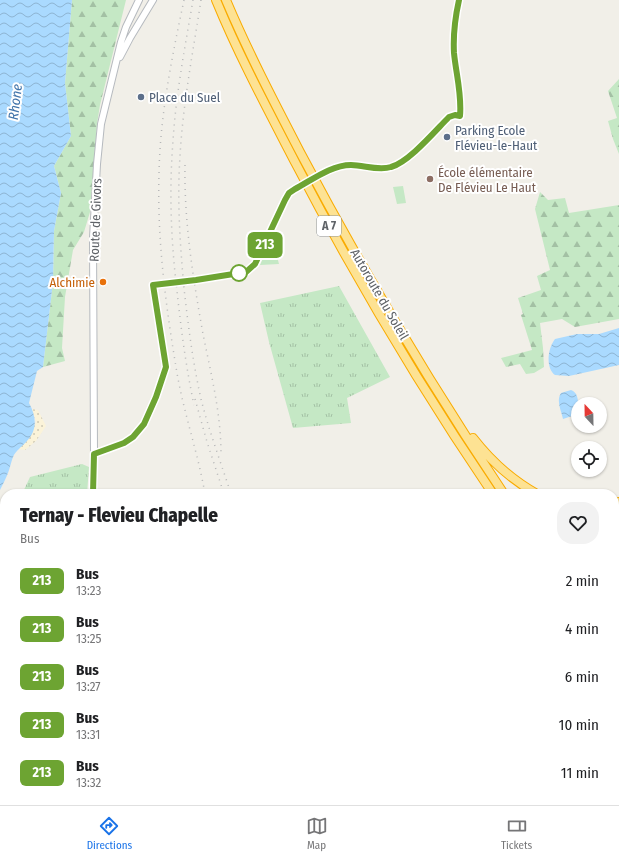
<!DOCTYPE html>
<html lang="en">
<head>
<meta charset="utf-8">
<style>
  :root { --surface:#fff; --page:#f2f2f2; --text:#202124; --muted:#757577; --line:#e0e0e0; --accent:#1a73e8 }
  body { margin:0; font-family:"Fira Sans Condensed",sans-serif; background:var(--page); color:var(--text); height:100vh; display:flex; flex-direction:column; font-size:15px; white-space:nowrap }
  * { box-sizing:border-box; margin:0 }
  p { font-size:13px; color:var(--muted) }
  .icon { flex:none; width:22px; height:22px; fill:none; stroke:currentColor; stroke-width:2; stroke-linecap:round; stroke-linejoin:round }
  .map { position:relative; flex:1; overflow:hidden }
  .sheet { position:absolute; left:0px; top:489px; width:619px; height:316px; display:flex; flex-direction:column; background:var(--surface); border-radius:16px 16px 0 0; box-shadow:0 1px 3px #0004 }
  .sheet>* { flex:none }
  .badge { padding:0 8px; border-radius:6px; font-size:14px; line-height:26px }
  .needle { width:26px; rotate:338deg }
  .fabs { position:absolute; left:571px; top:397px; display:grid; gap:8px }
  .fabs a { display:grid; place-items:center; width:36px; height:36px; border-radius:50%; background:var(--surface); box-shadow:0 1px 3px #0004; font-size:20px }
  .map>.badge { position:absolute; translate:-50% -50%; box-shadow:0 0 0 2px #fff }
  .round { display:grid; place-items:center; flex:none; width:42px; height:42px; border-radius:16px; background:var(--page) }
  .headline { display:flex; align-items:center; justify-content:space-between; height:68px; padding:0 20px }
  h1 { font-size:19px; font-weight:800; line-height:30px }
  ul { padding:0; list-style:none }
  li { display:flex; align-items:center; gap:12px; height:48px; padding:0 20px }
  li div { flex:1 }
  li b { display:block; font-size:15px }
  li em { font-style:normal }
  li .badge { min-width:44px; font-weight:700; text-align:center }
  .tabs { display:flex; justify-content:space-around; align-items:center; height:56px; border-top:1px solid var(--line); background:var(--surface); font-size:11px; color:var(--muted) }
  .tabs a { display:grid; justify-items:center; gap:2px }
  .tabs .current { color:var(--accent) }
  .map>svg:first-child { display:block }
  .grass { fill:url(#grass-tufts) }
  .forest { fill:url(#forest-firs) }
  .sand { fill:url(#sand-dots) }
  .garden { fill:#c5e8c5 }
  .water { fill:url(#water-waves) }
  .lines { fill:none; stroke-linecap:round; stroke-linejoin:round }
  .secondary-casing { stroke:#b6babf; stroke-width:8 }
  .motorway-casing { stroke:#f9ab00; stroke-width:10 }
  .secondary { stroke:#fff; stroke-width:6 }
  .motorway { stroke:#fde293; stroke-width:8 }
  .rail { stroke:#b6b7b8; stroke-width:1.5; stroke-dasharray:1 5; stroke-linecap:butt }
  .line-casing { stroke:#fff; stroke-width:9 }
  .line { stroke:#6da432; stroke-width:6 }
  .service-dot { fill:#5c6f8a; stroke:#fff; stroke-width:1.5 }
  .education-dot { fill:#8d6e63; stroke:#fff; stroke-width:1.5 }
  .stop-dot { fill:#fff; stroke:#6da432; stroke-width:2 }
  .food-dot { fill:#e8710a; stroke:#fff; stroke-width:1.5 }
  .labels { text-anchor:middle; stroke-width:4; stroke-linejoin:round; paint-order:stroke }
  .shield { fill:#fff; stroke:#8f9295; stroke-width:1 }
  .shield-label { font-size:12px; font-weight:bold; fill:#5f6368 }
  .service-label { font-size:13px; fill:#4e5e75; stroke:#fff; text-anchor:start }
  .education-label { font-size:13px; fill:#785e54; stroke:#fff; text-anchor:start }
  .street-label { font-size:13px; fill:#5f6368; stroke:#fff }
  .food-label { font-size:13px; fill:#c56008; stroke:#fff; text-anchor:end }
  .water-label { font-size:14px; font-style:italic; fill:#4174aa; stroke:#fff }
</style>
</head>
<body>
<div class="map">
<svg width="619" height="805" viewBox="0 0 619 805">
  <defs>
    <pattern id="grass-tufts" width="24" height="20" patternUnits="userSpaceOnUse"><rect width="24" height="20" fill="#c5e8c5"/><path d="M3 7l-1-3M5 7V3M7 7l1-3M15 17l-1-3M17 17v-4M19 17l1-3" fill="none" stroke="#a3c0a4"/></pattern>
    <pattern id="forest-firs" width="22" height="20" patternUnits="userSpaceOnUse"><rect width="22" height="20" fill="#c5e8c5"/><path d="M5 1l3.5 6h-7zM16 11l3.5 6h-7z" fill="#a3c0a4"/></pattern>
    <pattern id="sand-dots" width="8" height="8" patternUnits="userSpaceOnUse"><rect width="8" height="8" fill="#fbf3d9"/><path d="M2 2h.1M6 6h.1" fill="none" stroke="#cec8b4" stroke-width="1.8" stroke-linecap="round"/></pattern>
    <pattern id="water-waves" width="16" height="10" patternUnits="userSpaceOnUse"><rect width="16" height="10" fill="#aadaff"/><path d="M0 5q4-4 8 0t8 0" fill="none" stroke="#8eb4d2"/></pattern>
  </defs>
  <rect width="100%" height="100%" fill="#f1efe8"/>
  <path class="grass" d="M339,286l51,91 -43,21 4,25 -58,5 -24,-86 -9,-39z
    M82,464l7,3 -2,27h-65l8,-17z
    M5,518v189h-5v-181z"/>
  <path class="forest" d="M72,0h54l-26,105 -3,19 -7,88 -6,20 -11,18 -8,47 -3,51 3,13 -22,6 10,-85 1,-51 7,-38 -7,-27 17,-30 -6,-53z
    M619,79v75l-6,-15 -5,-18 9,-3 -9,-27z
    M540,192l8,8 17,-2 4,15 50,-8v114l-44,8 -13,-8 -22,4 3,25 1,19 -10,6 -8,1 -6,-10 -14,3 -5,-9 31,-8 -11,-35 2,-1 -5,-16 23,-8 -4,-14 13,-6 -15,-61z"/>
  <path class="sand" d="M32,409l6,1 8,16 -10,15 -11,9 -7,-1 8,-7 10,-20z"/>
  <path class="garden" d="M403,186l3,17 -9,1 -4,-17z
    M274,245l5,19 -19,1 8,-18z
    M576,800h34l-2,5h-33z"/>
  <path class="water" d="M0,0h72l-7,83 6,53 -17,30 7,27 -7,38 -1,51 -10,85 -6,4 -8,32c7,13 9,26 -2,38 -5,6 -11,9 -14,16 -2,5 -3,11 -5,16 -2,5 -5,11 -8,17z
    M619,328v37l-50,11 -14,-1c-10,-8 -7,-27 0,-36l22,-5h22z
    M571,390c9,3 7,16 7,24l-15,5c-2,-9 -7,-18 -2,-26z"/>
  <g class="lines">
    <defs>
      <path id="secondary" d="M120,57l10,-19 23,-38
        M93,494l1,-40 -1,-216 4,-74 4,-40 20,-82 5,-15 13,-27
        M74,805v-5"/>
      <path id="motorway" d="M216,0c23,56 52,110 80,164 59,113 125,224 197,330
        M226,0c22,52 48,102 74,152 62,117 130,232 204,342
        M473,438c17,22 39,42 64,56
        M614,504l5,-2
        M614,515l5,-2
        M614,524l5,2
        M614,648l5,6
        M614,664l5,6
        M614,739l5,-2
        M614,751l5,2
        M614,773l5,2
        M324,805l9,-5
        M335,805l9,-5"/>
    </defs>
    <use href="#secondary" class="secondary-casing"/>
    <use href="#motorway" class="motorway-casing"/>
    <use href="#secondary" class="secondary"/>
    <use href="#motorway" class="motorway"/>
    <path class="rail" d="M184,0c-12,57 -24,115 -25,174 -2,66 7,134 18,199 7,41 21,80 28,121
      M193,0c-8,47 -17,93 -20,141 -4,50 -2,100 4,150 4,38 9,76 17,114
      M201,0c-8,52 -18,103 -21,156 -3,44 0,88 4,132 4,37 9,75 17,111 8,32 20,64 30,95
      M185,165c-1,57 8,113 18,169 8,40 18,79 18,120
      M195,399l12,43 17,52
      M0,716h5
      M0,724h5
      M0,763l5,5
      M34,800l5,5
      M361,800l3,5"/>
  </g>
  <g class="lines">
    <defs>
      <path id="line" d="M93,494l1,-40 30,-11 9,-6 11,-13 12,-27 10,-30 -13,-82 43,-5 50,-8 9,-8 30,-64 4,-7 6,-4c17,-9 36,-24 56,-24 13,0 27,6 40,2 18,-5 44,-36 58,-50l6,-2 5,1c2,-22 -4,-42 -6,-63 -1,-18 1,-35 5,-53"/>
    </defs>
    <use href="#line" class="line-casing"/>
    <use href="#line" class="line"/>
  </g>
  <g class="service-dot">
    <circle cx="141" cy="97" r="4"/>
    <circle cx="447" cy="137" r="4"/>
  </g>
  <circle class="education-dot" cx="430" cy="179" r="4"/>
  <circle class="stop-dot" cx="239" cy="273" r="8"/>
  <circle class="food-dot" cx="103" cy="282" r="4"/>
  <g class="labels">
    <rect class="shield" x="317" y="216" width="24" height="20" rx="3"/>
    <g class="shield-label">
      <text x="329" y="230">A 7</text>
    </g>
    <g class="service-label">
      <text x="149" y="102">Place du Suel</text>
      <text x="455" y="135">Parking Ecole<tspan x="455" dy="15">Flévieu-le-Haut</tspan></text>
    </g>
    <g class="education-label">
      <text x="438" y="177">École élémentaire<tspan x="438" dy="15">De Flévieu Le Haut</tspan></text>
    </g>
    <g class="street-label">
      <text transform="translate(95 220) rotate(-88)" y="5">Route de Givors</text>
      <text transform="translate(380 294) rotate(60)" y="5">Autoroute du Soleil</text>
    </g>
    <g class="food-label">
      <text x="95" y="287">Alchimie</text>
    </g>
    <g class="water-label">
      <text transform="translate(15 102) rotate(-83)" y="5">Rhone</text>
    </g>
  </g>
</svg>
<div class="fabs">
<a><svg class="needle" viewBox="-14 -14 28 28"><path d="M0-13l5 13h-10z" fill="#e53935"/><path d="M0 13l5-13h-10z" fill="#757577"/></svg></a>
<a><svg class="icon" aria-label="locate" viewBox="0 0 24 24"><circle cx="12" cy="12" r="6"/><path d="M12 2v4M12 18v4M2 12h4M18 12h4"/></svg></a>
</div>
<b class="badge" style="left:265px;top:245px;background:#6da432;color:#fff">213</b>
<section class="sheet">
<div class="headline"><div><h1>Ternay - Flevieu Chapelle</h1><p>Bus</p></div><a class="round"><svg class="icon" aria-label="heart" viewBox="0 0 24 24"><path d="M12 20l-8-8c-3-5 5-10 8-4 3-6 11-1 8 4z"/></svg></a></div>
<ul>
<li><span class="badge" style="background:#6da432;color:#fff">213</span><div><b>Bus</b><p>13:23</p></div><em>2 min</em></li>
<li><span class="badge" style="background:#6da432;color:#fff">213</span><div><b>Bus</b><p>13:25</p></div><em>4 min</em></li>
<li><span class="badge" style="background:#6da432;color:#fff">213</span><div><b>Bus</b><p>13:27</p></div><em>6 min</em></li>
<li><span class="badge" style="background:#6da432;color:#fff">213</span><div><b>Bus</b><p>13:31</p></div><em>10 min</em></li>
<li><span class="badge" style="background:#6da432;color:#fff">213</span><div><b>Bus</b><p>13:32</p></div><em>11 min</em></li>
</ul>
</section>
</div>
<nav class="tabs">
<a class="current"><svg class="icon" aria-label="directions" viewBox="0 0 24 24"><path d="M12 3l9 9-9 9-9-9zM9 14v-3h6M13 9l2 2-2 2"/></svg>Directions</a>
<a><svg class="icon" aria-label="map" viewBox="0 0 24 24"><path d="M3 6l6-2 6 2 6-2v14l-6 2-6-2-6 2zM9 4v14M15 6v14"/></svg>Map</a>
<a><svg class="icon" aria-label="tickets" viewBox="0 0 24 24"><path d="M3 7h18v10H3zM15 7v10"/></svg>Tickets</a>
</nav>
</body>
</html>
